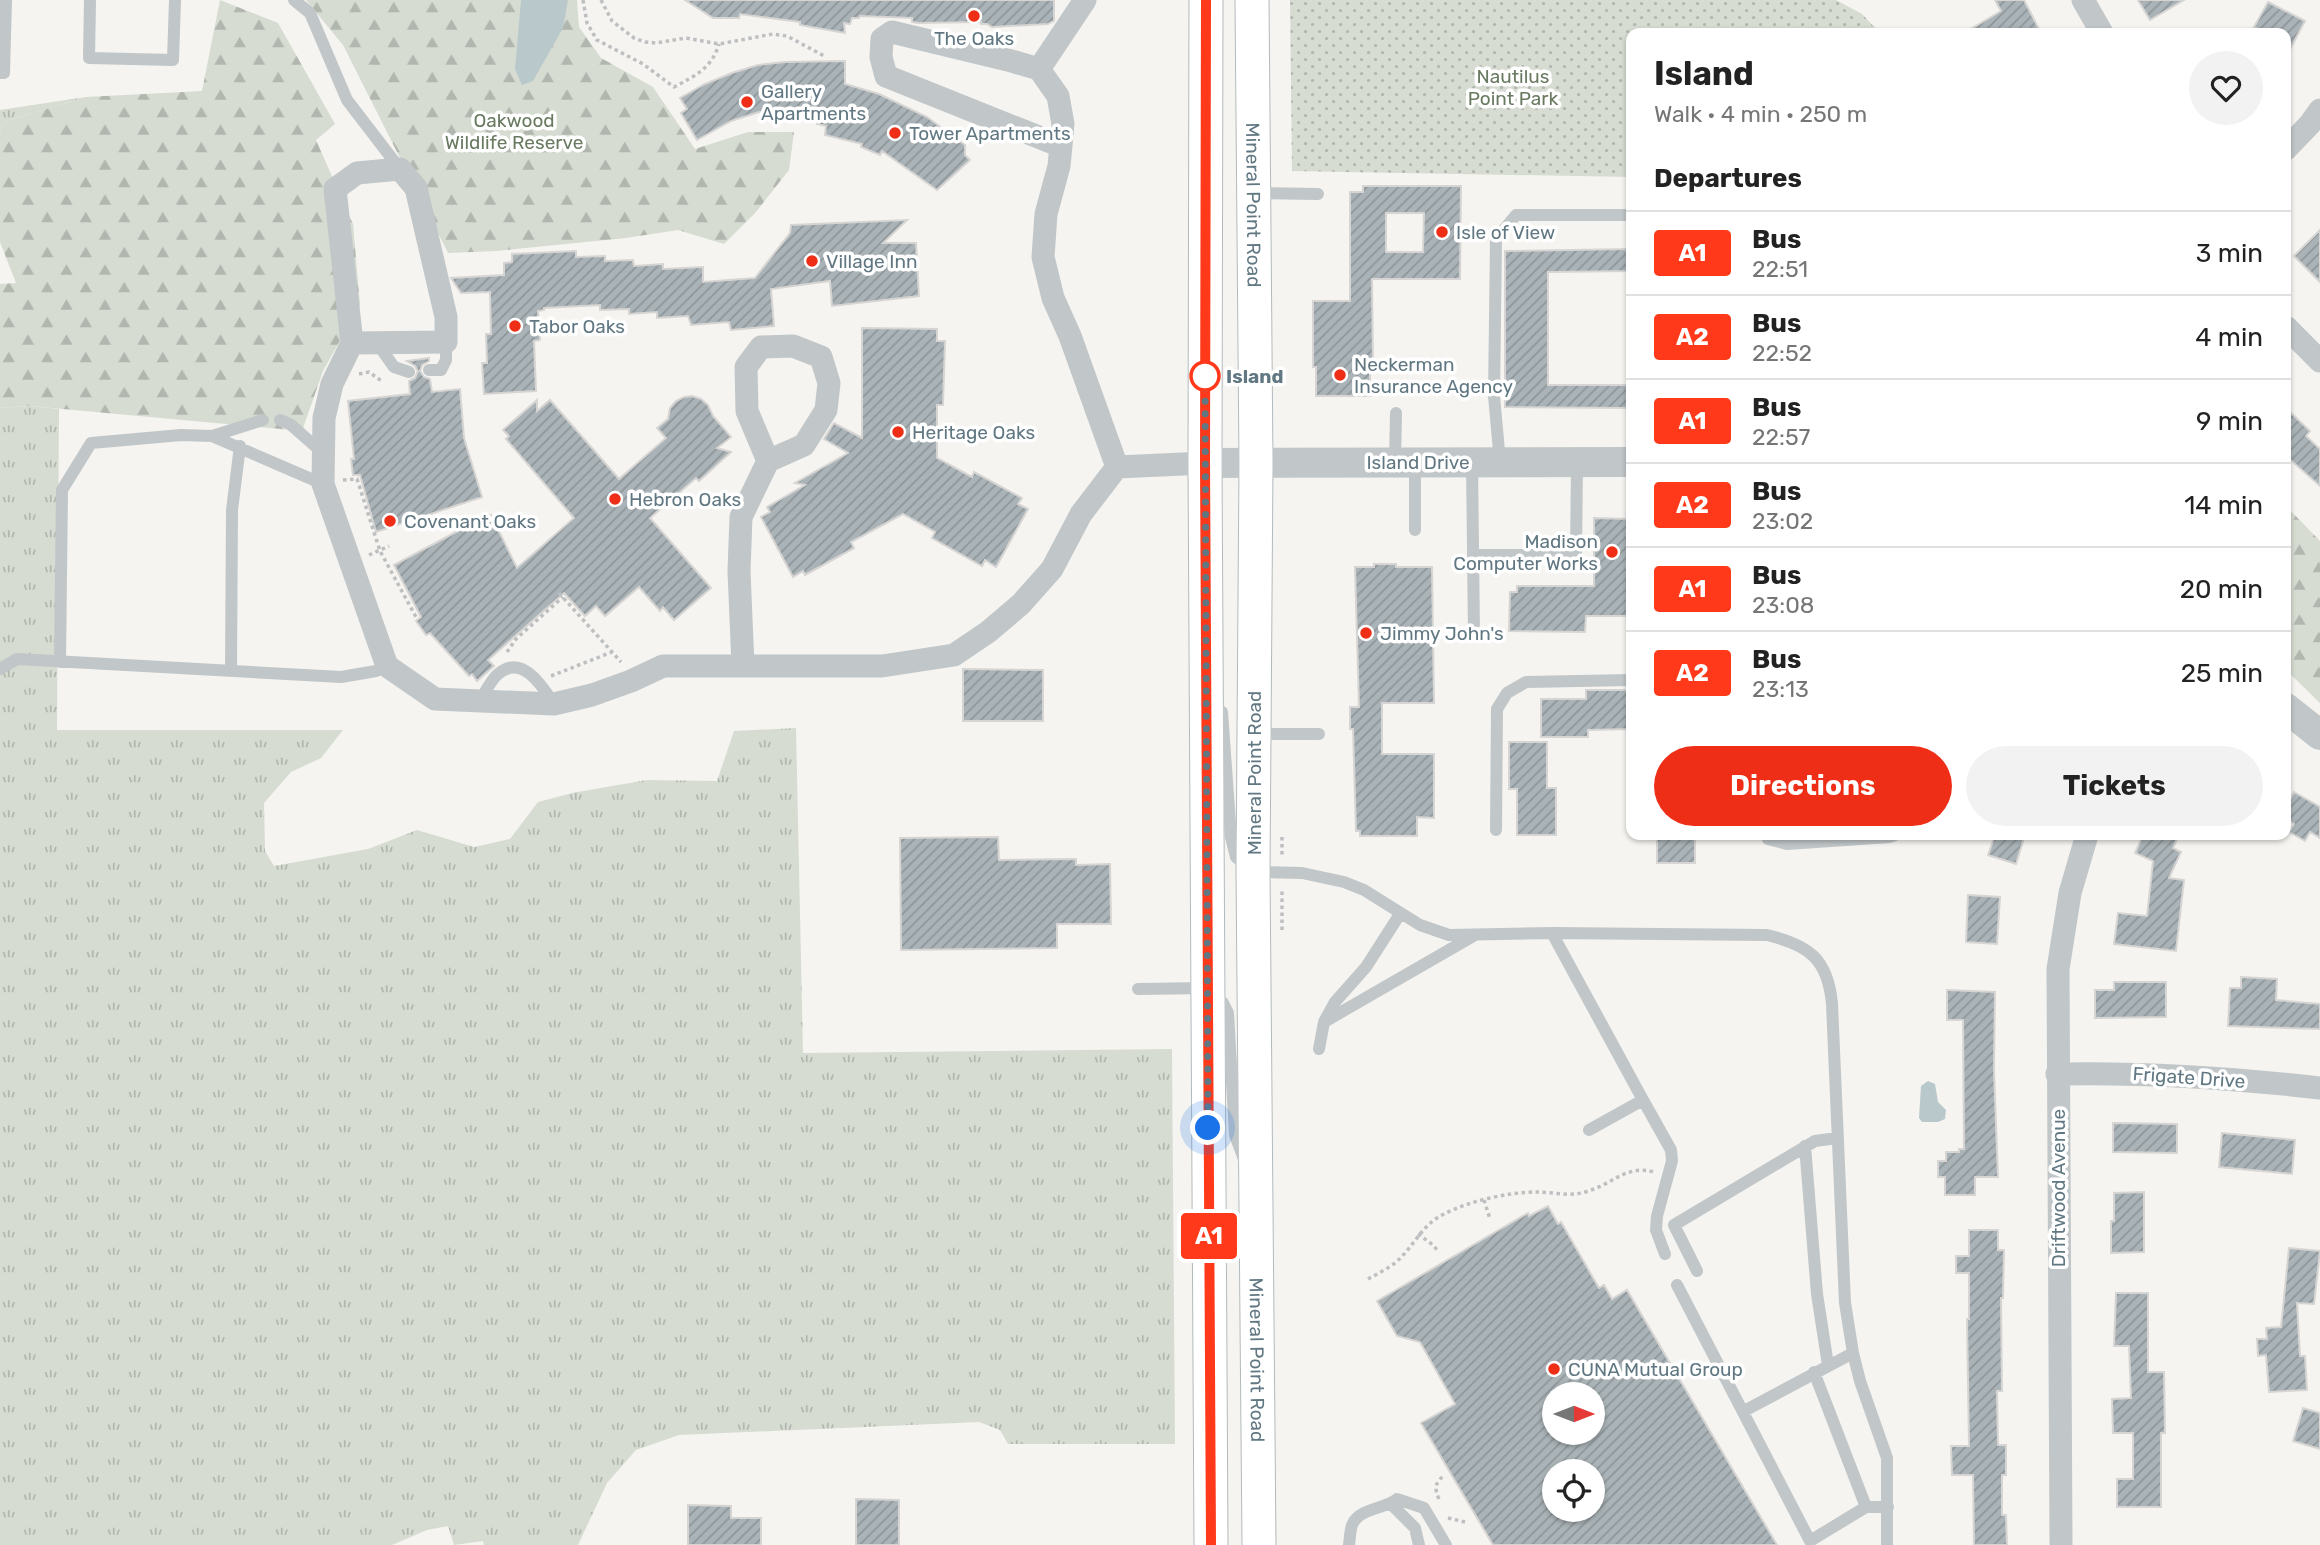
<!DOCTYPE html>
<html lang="en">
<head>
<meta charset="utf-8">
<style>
  :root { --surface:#fff; --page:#f2f2f2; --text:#222; --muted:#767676; --line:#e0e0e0; --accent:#ee2e17 }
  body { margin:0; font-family:Rubik,sans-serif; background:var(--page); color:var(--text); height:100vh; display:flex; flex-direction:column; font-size:26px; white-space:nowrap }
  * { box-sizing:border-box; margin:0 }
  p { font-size:23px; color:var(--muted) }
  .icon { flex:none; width:38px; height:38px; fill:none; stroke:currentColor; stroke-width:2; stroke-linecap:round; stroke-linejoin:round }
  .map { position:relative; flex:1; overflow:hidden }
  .side { position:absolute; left:1626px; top:28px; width:665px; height:812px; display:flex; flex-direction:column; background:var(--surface); border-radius:14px; box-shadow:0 2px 5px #0004 }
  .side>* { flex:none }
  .badge { padding:0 14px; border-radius:5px; font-size:24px; line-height:46px }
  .needle { width:46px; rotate:90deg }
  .buttons { position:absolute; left:1542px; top:1382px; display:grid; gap:14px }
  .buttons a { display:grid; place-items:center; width:63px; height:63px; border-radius:50%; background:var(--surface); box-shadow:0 2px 5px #0004; font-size:35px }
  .you { position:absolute; width:35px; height:35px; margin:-18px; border:5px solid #fff; border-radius:50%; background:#1a73e8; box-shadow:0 0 0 10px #1a73e833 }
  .map>.badge { position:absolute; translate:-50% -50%; box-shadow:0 0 0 4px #fff }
  h2 { padding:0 28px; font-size:26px; line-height:63px }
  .round { display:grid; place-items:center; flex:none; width:74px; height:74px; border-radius:37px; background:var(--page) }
  .headline { display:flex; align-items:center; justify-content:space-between; height:119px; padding:0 28px }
  h1 { font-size:33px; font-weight:700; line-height:52px }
  .cta { display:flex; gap:14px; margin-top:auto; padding:14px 28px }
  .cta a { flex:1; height:80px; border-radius:42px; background:var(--accent); color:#fff; font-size:28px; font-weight:700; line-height:80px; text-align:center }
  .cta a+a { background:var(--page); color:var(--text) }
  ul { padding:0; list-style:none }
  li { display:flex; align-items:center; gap:21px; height:84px; padding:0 28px; border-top:2px solid var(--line) }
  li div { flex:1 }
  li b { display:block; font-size:26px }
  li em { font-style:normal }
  li .badge { min-width:77px; font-weight:700; text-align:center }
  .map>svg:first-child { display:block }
  .grass { fill:url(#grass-tufts) }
  .forest { fill:url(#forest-firs) }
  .park { fill:url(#park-dots) }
  .water { fill:#b8c8cb }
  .building { fill:url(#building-hatch); stroke:#d6d5d3; stroke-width:2; fill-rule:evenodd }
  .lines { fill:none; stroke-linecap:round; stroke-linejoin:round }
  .secondary-casing { stroke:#b3babd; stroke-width:35 }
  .path { stroke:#bdbfc1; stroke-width:3.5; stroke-dasharray:3.5 3.5; stroke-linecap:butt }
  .service { stroke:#c1c6c8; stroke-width:12 }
  .minor { stroke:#c1c6c8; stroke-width:23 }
  .tertiary { stroke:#c1c6c8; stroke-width:30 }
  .secondary { stroke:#fff; stroke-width:33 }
  .line-casing { stroke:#fff; stroke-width:16 }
  .line { stroke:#ff391a; stroke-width:10 }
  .walk { stroke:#617883; stroke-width:7; stroke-dasharray:0 12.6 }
  .poi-dot { fill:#ee2e17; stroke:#fff; stroke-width:2.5 }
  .stop-dot { fill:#fff; stroke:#ff391a; stroke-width:3.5 }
  .labels { text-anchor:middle; stroke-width:7; stroke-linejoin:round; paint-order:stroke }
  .poi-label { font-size:19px; fill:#617883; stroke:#fff; text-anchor:start }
  .park-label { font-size:19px; fill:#697a61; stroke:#fff }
  .street-label { font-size:19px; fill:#617883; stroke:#fff }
  .stop-label { font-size:19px; font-weight:bold; fill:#617883; stroke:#fff; text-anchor:start }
</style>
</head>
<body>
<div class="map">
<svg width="2320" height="1545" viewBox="0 0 2320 1545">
  <defs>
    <pattern id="grass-tufts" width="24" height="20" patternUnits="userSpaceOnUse" patternTransform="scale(1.75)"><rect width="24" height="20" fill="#d6dcd1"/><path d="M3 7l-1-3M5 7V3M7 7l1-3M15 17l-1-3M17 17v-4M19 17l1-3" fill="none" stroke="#b1b7af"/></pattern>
    <pattern id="forest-firs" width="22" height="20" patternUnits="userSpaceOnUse" patternTransform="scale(1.75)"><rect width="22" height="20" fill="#d6dcd1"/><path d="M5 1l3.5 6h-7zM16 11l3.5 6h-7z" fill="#b1b7af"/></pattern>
    <pattern id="park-dots" width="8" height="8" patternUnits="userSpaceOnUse" patternTransform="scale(1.75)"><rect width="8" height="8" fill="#d6dcd1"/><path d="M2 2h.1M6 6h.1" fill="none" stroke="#b1b7af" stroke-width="1.8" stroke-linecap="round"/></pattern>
    <pattern id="building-hatch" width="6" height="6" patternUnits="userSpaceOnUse" patternTransform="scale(1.75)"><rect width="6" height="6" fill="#aab3b7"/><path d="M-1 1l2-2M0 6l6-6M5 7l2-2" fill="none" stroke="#8e969a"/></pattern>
  </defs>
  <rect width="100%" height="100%" fill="#f5f4f0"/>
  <path class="grass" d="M86,97l-83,25 -3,11v-23z
    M30,406l29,3 -2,321h286l-22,28 -30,14 -27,31 1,48 9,15 94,-17 49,-19 57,17 36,-8 28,-37 34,-9 75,-13 70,1 17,-50 62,-3 7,325 369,-4 3,395h-167l-8,-14 -21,-8 -300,13 -43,15 -29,33 -29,62h-94l-1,-4 -29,4 -6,-19 -21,4 -35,15h-392v-1137z"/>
  <path class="forest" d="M220,0l58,23 57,101 -19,16 37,84 7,81 -37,66 -21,60 -272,-25 -30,2v-124l16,-1 -16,-41v-109l3,-11 83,-25 116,-6z
    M306,0h271l2,27 22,31 52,29 42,62 53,-17h46l-5,38 -33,42 -32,32 -46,-14 -52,8 -130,13 -48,2 -105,-208z
    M2286,506l34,35v162l-34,-33z"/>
  <path class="park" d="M1290,0h546l26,14 18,19h-249v144l-339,-6z"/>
  <path class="water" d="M521,0h47l-5,28 -30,53 -11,4 -7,-16z
    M1928,1081l7,3 3,18 8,8 -1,9 -7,3h-16l-3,-4 2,-32z"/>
  <path class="building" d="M685,0h369v21l-6,3 -56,3 -5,-3h-6v-2l-63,1 -6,-1v-4l-52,-2 -1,2h-7l-2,6 -6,-1 1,10 -45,-8v-3l-60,-8 -1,4h-26z
    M1995,0h29l17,33h-77l37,-22z
    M2138,0h46l-34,20z
    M2268,2l37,19 -19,36v-24h-21l-11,-6z
    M845,61v23l34,10 48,23 38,28v10l5,5 -33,30 -55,-39 -2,4 -19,-8 1,-3 -37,-9 1,-9 -9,-2 1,-11 -27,1v-7l-32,5 -28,9 -34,19 -16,-27 6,-4 -7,-11 25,-14 27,-11 26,-8 27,-3z
    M1363,186h98l-1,93h-88l1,87h-3v30h-54v-29h-3v-66h37v-109h13zM1386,213h38l-1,39h-37z
    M907,220l-24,23h33l3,53 -87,10 -2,-25 -59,8 3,37 -43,4 -2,-8 -38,3 -3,-9 -31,2v-6l-28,2v-5l-29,1v-5l-56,3v2l-6,1 2,29 -6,1 2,50 -52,3 -2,-31h5l-1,-29h5l-1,-42 -29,1 -10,-15 53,-3v-12l8,-1v-8l64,-3v6l29,-1v5l28,-1 1,6 29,-2v5l40,-2v15l52,-4 35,-45 1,-8z
    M2320,230v52l-26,-26z
    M1631,249v22l-83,1v113h83v23l-126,-1v-156z
    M862,328l75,1v12h8l-2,64h-6v53l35,19 2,-5 48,26 -4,6 10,5 -32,58 -11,-7 -3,6 -50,-28 3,-6 -32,-18 -52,28 3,6 -49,27 -2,-4 -10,6 -32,-60 9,-5 -3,-5 38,-22 -10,-2 53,-30 -24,-14 10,-16 28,15z
    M429,358v3l-7,4 -2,6 4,6 6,2 2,13 28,-3 4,49 18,59 -106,35 -16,-57h-7l-2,-16h3l-6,-58 62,-7 -1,-13 6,-3 3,-7 -3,-5 -8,-5z
    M692,396l9,3 7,6 5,11 18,21 -14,11 14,4 -32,29 -3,-3 -46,40 61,70 -37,32 -11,-13 -3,4 -21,-24 -34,29 -9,-10 -11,10 -21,-23 -76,67 6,6 -17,15 -5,-7 -3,2 -39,-43 -4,2 -10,-14 5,-4 -27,-52 94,-50h3l26,53 57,-50 -68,-79 3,-3 -6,-6 34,-30v11l13,-11 69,79 47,-41 -9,-10 11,-9 2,-11 6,-7 8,-4z
    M2286,408l24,23 -4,5 14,13v37l-34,-30z
    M1594,518l37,1v97h-45l-1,16 -76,-1 1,-39h7v-6h77z
    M1374,564h22v3h36l2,136h-52v51h52v64l-17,-1v19h-57v-5h-4l-3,-102h-3v-22h9l-4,-140h19z
    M963,669l80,1v51h-80z
    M1586,690h45v39l-43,1v7h-47v-38h45z
    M1509,742h38v46h9v47h-39v-46h-8z
    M2294,792l26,15v31l-10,-6 -5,9 -16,-9 5,-8 -8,-5v-12z
    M1657,835h38v28h-38z
    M1995,835h30l-9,29 -28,-9z
    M2143,835h36l-6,13 8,4 -12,26 15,2 -8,71 -62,-7 4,-31 29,3 6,-55 -18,-8z
    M998,837l1,23 77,-1v6l34,-1 1,60h-54v24l-156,2 -1,-112z
    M1968,895l32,2 -3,47 -31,-2z
    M2241,977l36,2 -1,21 44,4v25l-92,-3 2,-38h11z
    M2114,982h52v35l-71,1v-28h19z
    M1947,990l48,2 -1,78 4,107h-23v18h-30v-18h-7v-16h8v-9h13v-3h5l-1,-129h-16z
    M2113,1123l64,1v29l-64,-1z
    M2222,1133l73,7 -3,34 -73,-7z
    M2144,1192v60l-33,1v-32h3v-28z
    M1548,1206l10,18 3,-2 38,66 5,-3 8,14 15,-9 150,255h-284l-72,-122 34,-19 -35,-62 -23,-6 -20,-35 151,-88 1,3zM1554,1395h38v38h-38zM1554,1472h38v38h-38z
    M1969,1230h29v20h6l-1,48h-2l1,93h-5l1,54h8v30h-4v40h4l1,30h-33l-1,-70h-21l-1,-29h18l-2,-127h2v-46h-13v-17h13z
    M2289,1248l31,3 -6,53 -17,-1 3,53h5l2,34 -38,2 -3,-37 -8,1 -1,-17h10l-1,-11 15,-1z
    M2116,1293h32v79h16l1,61h-4v74h-44v-28h16v-46h-20l-1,-34 19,-1 -2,-52h-15z
    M2303,1408l17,5v36l-27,-8z
    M856,1499l43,1v45h-43z
    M688,1505l43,1v12h30v27h-73z"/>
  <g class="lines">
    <defs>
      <g id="secondary">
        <path d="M1206,0l-1,463 6,1082"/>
        <path id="s1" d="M1252,0l4,463 -3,409 6,673"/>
      </g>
    </defs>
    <use href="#secondary" class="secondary-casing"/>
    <path class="path" d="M583,0l4,23 10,17 46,24 31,23c21,-11 38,-19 45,-43
      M601,0l11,21 22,17 11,4 11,1 30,-5 33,6 54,-10 14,2 39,21
      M359,374l10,-2 14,10
      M343,480l14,-1 23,72 36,66
      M369,555l20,-9
      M559,593l62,69
      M507,652l9,-13 47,-42
      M551,676l61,-24
      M1282,837v20
      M1282,930v-41
      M1484,1200l6,19
      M1418,1234l15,11 5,6
      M1368,1279c9,-5 19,-10 27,-16 19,-16 26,-38 49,-49 25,-13 65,-22 93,-22 16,0 33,5 48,0 27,-7 41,-28 69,-20
      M1439,1499c-5,-11 -4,-17 6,-24
      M1448,1518l17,4"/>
    <path class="service" d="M90,0l-1,58 84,2 2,-60
      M294,0l16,13 37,87 53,69
      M0,73h4l2,-73
      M1254,193l64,1
      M377,343l17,24 15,5
      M429,370h12l5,-10v-18
      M280,420l10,4 33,29
      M212,436l51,-16
      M1395,462l1,-49
      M1500,462l-6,-66 2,-157 20,-24h115
      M1415,463v67
      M1472,463l2,172
      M1473,555h103l1,-92
      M60,662l2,-172 29,-47 90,-8 31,1 111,48
      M0,669l17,-10 324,18 35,-6 11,-5
      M231,670l1,-160 8,-64
      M479,702c6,-9 11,-21 19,-28 24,-21 45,13 56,30
      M1222,712l9,125 5,20 17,15 49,1 42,9 20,8 56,35 29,10 103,-2 215,2c42,10 61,24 65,69l13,299 8,50 7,28 27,77v87
      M1256,734h63
      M1496,830l1,-121 10,-16 19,-11 105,-2
      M1766,835l2,4 19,5 103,-7 5,-2
      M1552,933l91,167 -54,30
      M1138,989l69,-1 16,15 5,10 7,122 10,27
      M1324,1022l151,-87
      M1319,1049l5,-27 11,-20 31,-35 34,-53
      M1643,1100l28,50 1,11 -15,55 -1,14 9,24
      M1805,1146l12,148 11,71
      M1697,1271l-23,-46 141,-84 22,-3
      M1677,1285l133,256 56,-34h22
      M1814,1372l52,135
      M1744,1411l109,-58
      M1391,1504l24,24 4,17
      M1349,1545c1,-7 1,-17 4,-22 8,-15 32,-14 44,-24l27,9 22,37"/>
    <path class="minor" d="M2083,0l19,33
      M1039,69l46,-69
      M1061,146l-175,-70 -5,-19 1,-18 10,-7 116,28 31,9 19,27 5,28 -4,42 -13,48 -3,43 10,41 17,38 47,131
      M2286,149l24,-25 10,-14
      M400,169l16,19 30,129v25l-94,1 -17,-154 22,-16z
      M2286,327l34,34
      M352,343l-20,41 -8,34 -1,66 64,182 48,33 119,5 38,-9 39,-14 32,-15h219l72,-11 34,-23 33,-28 31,-35 29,-55 36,-47 88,-4
      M793,346l28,11 8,26 -3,27 -22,35 -36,16 -21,-50 -1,-44 15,-20z
      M743,666l-4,-95 2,-54 27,-56
      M2057,1074c88,-2 175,4 263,14
      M2061,1545l-3,-576 12,-76 17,-58"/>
    <path class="tertiary" d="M1205,463l426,-1
      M2286,708l34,27"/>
    <use href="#secondary" class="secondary"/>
  </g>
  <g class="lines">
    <defs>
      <path id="line" d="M1206,0l-1,463 6,1082"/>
    </defs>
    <use href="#line" class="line-casing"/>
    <use href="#line" class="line"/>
    <path class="walk" d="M1205,376l3,752"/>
  </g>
  <g class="poi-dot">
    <circle cx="974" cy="16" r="7"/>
    <circle cx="747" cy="102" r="7"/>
    <circle cx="895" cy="133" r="7"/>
    <circle cx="1442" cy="232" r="7"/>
    <circle cx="812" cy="261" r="7"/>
    <circle cx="515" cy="326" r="7"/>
    <circle cx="1340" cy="375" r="7"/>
    <circle cx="898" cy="432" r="7"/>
    <circle cx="615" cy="499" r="7"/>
    <circle cx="390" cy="521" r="7"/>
    <circle cx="1612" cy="552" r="7"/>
    <circle cx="1366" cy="633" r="7"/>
    <circle cx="1554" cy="1369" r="7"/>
  </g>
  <circle class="stop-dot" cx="1205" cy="376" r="14"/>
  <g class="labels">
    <g class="poi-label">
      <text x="974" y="45" text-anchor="middle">The Oaks</text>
      <text x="761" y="98">Gallery<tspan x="761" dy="22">Apartments</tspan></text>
      <text x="909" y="140">Tower Apartments</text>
      <text x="1456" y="239">Isle of View</text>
      <text x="826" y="268">Village Inn</text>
      <text x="529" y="333">Tabor Oaks</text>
      <text x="1354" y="371">Neckerman<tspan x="1354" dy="22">Insurance Agency</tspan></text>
      <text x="912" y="439">Heritage Oaks</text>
      <text x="629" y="506">Hebron Oaks</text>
      <text x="404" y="528">Covenant Oaks</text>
      <text x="1598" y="548" text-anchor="end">Madison<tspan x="1598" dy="22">Computer Works</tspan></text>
      <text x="1380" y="640">Jimmy John's</text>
      <text x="1568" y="1376">CUNA Mutual Group</text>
    </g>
    <g class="park-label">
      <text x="1513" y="83">Nautilus<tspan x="1513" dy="22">Point Park</tspan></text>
      <text x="514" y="127">Oakwood<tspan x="514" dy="22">Wildlife Reserve</tspan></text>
    </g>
    <g class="street-label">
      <text dy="7" stroke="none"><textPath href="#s1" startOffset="205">Mineral Point Road</textPath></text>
      <text x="1418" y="469">Island Drive</text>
      <text transform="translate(1254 773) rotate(-90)" y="7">Mineral Point Road</text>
      <text transform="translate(2189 1077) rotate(4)" y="7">Frigate Drive</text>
      <text transform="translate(2058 1188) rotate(-90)" y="7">Driftwood Avenue</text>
      <text dy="7" stroke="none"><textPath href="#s1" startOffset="1360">Mineral Point Road</textPath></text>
    </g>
    <g class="stop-label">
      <text x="1226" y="383">Island</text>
    </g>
  </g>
</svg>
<div class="buttons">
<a><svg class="needle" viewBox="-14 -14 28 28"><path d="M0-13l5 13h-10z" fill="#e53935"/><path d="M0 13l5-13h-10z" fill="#767676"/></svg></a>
<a><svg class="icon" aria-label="locate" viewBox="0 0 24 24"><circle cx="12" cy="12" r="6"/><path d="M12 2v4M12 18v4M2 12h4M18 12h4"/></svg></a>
</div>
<div class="you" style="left:1208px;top:1128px"></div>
<b class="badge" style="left:1209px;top:1236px;background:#ff391a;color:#fff">A1</b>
<section class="side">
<div class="headline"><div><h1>Island</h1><p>Walk · 4 min · 250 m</p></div><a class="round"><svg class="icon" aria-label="heart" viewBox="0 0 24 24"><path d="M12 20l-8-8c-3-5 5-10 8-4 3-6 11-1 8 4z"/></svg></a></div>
<h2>Departures</h2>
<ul>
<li><span class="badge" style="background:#ff391a;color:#fff">A1</span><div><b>Bus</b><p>22:51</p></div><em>3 min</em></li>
<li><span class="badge" style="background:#ff391a;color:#fff">A2</span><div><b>Bus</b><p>22:52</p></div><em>4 min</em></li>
<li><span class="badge" style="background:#ff391a;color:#fff">A1</span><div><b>Bus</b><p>22:57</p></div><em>9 min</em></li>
<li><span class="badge" style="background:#ff391a;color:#fff">A2</span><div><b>Bus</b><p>23:02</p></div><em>14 min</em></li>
<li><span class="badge" style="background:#ff391a;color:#fff">A1</span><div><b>Bus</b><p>23:08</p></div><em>20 min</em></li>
<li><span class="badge" style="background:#ff391a;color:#fff">A2</span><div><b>Bus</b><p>23:13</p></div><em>25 min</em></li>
</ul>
<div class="cta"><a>Directions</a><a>Tickets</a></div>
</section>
</div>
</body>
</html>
